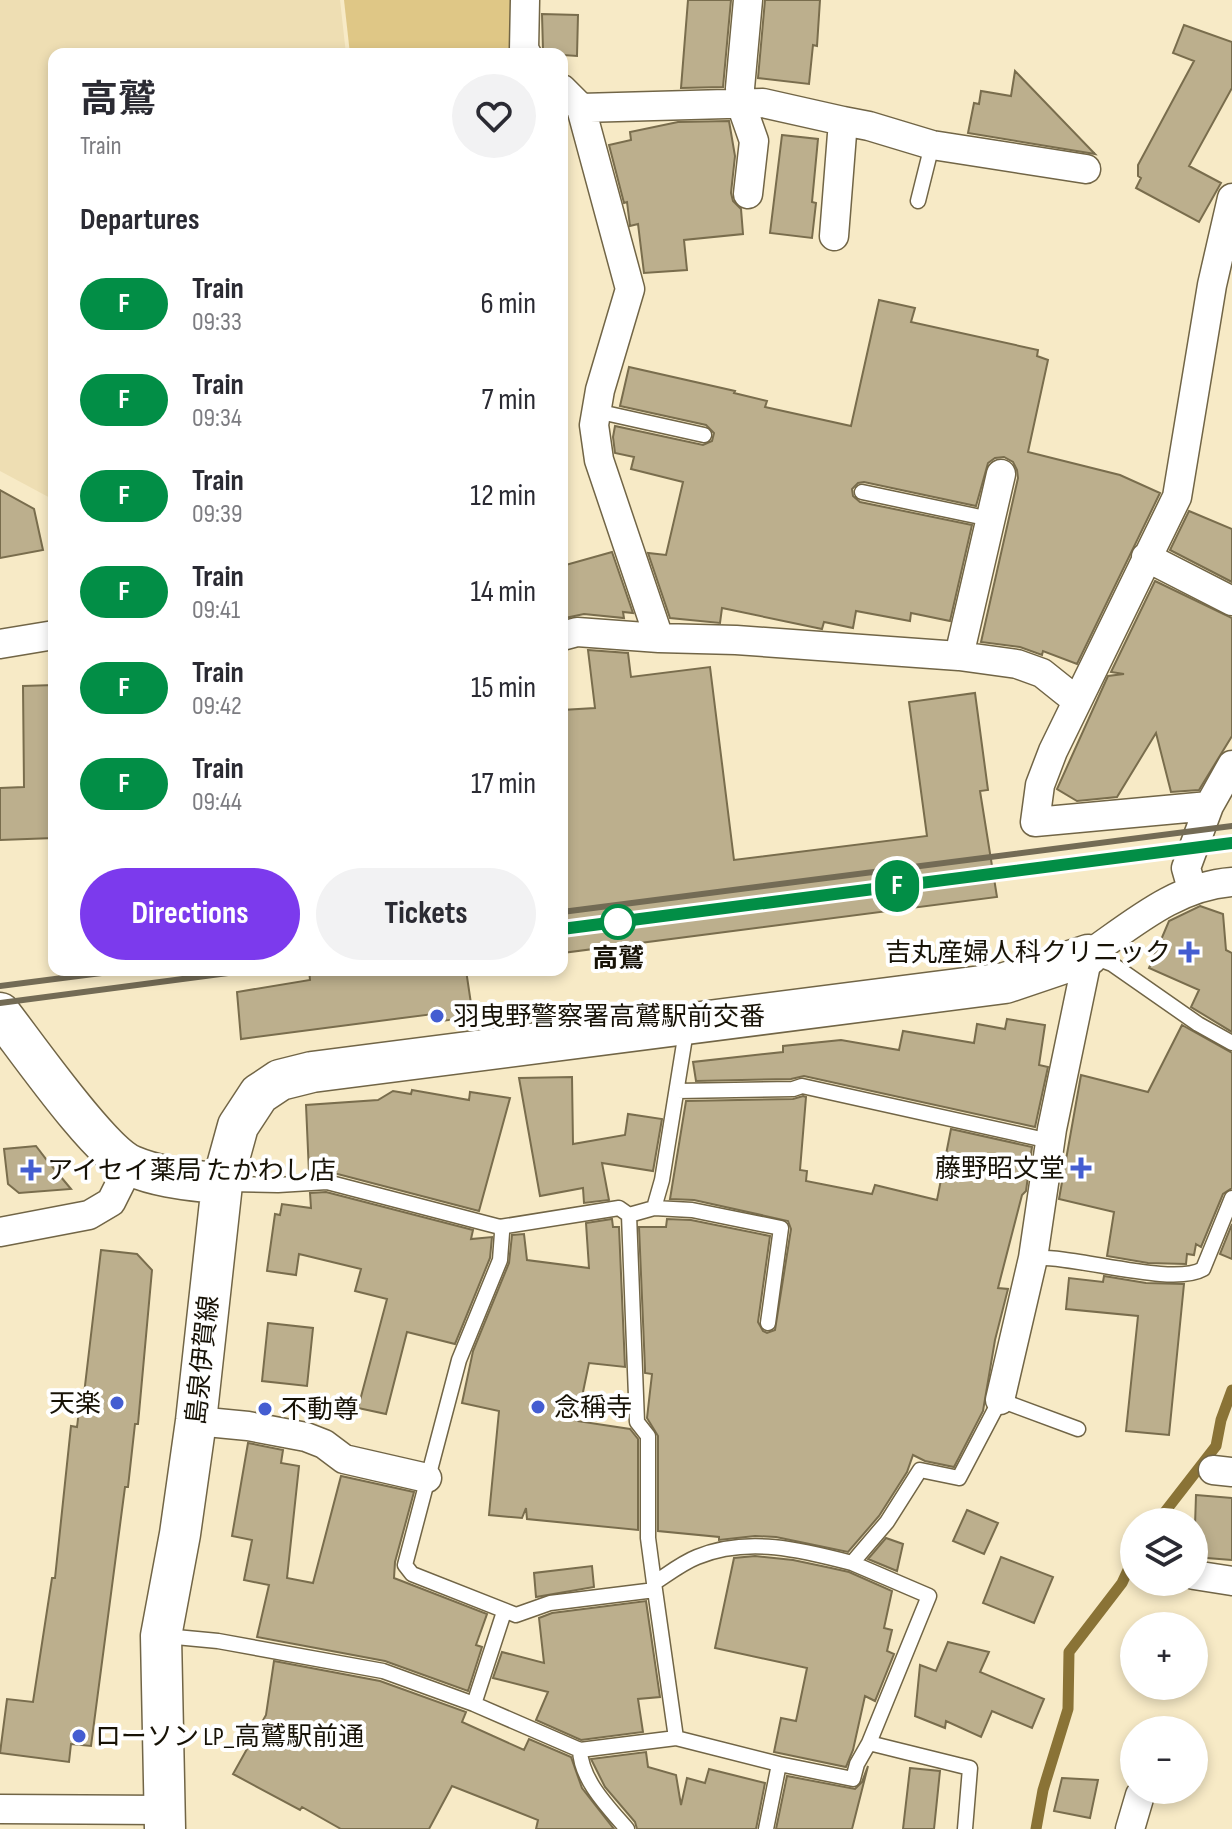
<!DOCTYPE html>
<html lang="en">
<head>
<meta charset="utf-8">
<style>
  :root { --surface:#fff; --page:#f2f2f3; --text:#2b2b33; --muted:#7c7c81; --accent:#7c3aed }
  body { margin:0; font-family:"Sofia Sans Condensed","Noto Sans JP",sans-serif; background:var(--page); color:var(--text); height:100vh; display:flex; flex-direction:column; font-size:30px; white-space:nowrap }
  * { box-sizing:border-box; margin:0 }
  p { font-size:26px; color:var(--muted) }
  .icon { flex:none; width:44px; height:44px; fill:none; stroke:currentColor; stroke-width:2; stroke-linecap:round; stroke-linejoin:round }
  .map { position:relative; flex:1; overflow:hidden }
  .sheet { position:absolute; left:48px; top:48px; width:520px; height:928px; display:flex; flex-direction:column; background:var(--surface); border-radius:16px; box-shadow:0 4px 12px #0003 }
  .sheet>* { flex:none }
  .badge { padding:0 16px; border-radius:26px; font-size:28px; line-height:52px }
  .tools { position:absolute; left:1120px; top:1508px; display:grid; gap:16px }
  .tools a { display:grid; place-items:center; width:88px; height:88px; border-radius:50%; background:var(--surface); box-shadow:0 4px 12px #0003; font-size:40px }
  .map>.badge { position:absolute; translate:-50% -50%; box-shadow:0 0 0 4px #fff }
  h2 { padding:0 32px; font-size:30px; line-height:72px }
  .round { display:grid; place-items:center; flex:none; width:84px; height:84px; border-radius:42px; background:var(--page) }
  .head { display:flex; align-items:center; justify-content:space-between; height:136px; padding:0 32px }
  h1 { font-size:38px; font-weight:700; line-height:60px }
  .cta { display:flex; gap:16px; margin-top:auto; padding:16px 32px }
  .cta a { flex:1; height:92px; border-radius:48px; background:var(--accent); color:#fff; font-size:32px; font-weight:700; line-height:92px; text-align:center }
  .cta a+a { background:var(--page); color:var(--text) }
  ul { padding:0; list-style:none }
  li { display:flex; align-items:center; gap:24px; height:96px; padding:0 32px }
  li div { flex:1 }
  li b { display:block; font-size:30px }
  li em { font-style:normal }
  li .badge { min-width:88px; font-weight:700; text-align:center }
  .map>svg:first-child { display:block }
  .built { fill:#eedeb3 }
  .green { fill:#dfc786 }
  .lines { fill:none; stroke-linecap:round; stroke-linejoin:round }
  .stream { stroke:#8a7336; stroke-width:11 }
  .building { fill:#bcaf8d; stroke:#796d4d; stroke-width:2 }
  .lane-casing { stroke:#716546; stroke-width:17 }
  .street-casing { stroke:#716546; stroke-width:31 }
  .secondary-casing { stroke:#716546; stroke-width:43 }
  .lane { stroke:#fff; stroke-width:14 }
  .street { stroke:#fff; stroke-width:28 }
  .secondary { stroke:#fff; stroke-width:40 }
  .rail { stroke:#736b55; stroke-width:6 }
  .line-casing { stroke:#fff; stroke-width:18 }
  .line { stroke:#028e46; stroke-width:12 }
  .stop-dot { fill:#fff; stroke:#028e46; stroke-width:4 }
  .poi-dot { fill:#445dd1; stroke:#fff; stroke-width:3 }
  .labels { text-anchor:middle; stroke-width:8; stroke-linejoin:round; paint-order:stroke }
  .poi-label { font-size:26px; fill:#171206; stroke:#fff; text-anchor:start }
  .stop-label { font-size:26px; font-weight:bold; fill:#171206; stroke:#fff }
  .street-label { font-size:26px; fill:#171206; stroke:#fff }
</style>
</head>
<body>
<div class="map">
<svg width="1232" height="1829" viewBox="0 0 1232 1829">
  <rect width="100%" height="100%" fill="#f7eac6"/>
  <path class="built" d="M0,0h340l6,54h-292v446l-54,-29z"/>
  <path class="green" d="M344,0h166v54h-160z"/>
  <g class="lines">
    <path class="stream" d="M1157,1522l59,-76 5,-26 11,-30
      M1036,1829l7,-39 25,-81 1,-57 53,-69 12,-26"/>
  </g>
  <path class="building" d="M688,0h43l-8,87 -42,1z
    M765,0h55l-3,46 -4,-1 -4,39 -51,-6z
    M542,14l36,1 -1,41 -29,-2 -5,-4z
    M1184,25l48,17v46l-43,78 32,17 -22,39 -63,-34 5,-10 -3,-2v-11l56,-104 -21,-8z
    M1015,71l80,83 -127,-21 6,-30 5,1 2,-13 30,5z
    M729,121l6,35 -4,37 2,8 8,8 2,25 -59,6 3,30 -43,3 -6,-49 -8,2 -3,-24 -3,1 -15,-58 22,-5 -1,-8 48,-10z
    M782,135l36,4 -6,63 4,1 -4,35 -42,-5z
    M879,300l36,8 -4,14 127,28 -1,6 11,4 -20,92 92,23 40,18 -83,171 -34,-13 -1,4 -22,-8 -39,-5 37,-164 -1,-8 -4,-8 -9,-5 -9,1 -7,5 -12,43 -112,-24 -6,1 -6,6 1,7 7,6 112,23 -22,96 -39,-8 -1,8 -54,-10 -3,17 -29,-6 -2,7 -100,-21 -2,15 -50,-5 -22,-65 18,2 17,-73 -52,-13 3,-12 -19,-4 -2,-16 2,-11 88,19 9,-4 2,-8 -8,-8 -86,-19 9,-39 106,24 -1,2 33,8 -2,6 86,19z
    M0,490l34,19 9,41 -43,8z
    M1189,511l43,18v53l-62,-32z
    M612,552l21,61 -10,-1 1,6 -40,-4 -19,4 -3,-14v-38z
    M1155,581l77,37v118l-33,54 -28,2 -15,-59 -39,64 -40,4 -20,-12 51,-113 16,-2 -13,-2z
    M588,650l40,3 3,24 79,-10 24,193 193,-24 -18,-134 66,-9 13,97 -8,1 17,106 -435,56v-243l33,-2z
    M54,685v153l-54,2v-52l24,-1 -1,-101z
    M1200,906l23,8 3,36 6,3v79l-41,-25 8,-17 -50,-22 20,-47z
    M309,970h157l7,47 -39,5 -1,-8 -192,25 -4,-47 73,-12z
    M1007,1019l38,6 -6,40 9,2 -13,60 -231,-51 -13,3 -95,2 -3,-19 90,-10v-6l58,-6 58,10 4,-19 71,12 3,-19 28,5z
    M1182,1025l50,28v135l-9,6 -22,53 -5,-3 -2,11 -7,-1 -1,10 -38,-1 -41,-7 7,-44 -55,-13 22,-124 67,17z
    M572,1077l1,67 52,-9 3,-21 34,5 -9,52 -51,-8 7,37 -25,3 -1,-15 -43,8 -21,-118z
    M412,1090l57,10 1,-8 40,6 -31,113 -149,-39 -21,1 -3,-68 72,-5 15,-9 18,3z
    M803,1096l3,1 -6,73 7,1 -1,10 66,13 3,-9 62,15 14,-71 81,18 -6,44 -4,4 -24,93 10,1 -13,51 -12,71 -29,56 -29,-6 -12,-6 -6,17 -28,44 -31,36 -72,-15 -21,-1 -36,4v-3l-61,-6v-95l-11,-18 5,-44 -7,-1v-4l-6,-142h27l1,-8 24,1 79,16 -12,86 5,9 4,2 8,-3 16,-101 -3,-8 -94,-21 -24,-1 16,-98 107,-2z
    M36,1146l10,13 25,30 -52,4 -11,-9 -4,-35z
    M326,1192l147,38 -2,9 21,-2 -2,21 -35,86 -48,-12 -21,82 -28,-6 29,-109 -32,-8 6,-22 -62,-15 -3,21 -29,-4 8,-57 5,1 2,-11 29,4 -1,-15z
    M612,1219l1,8h6l6,140 -36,-4 -12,58 53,8 8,10v91l-111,-11 -1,-11 -4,10 -33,-3 10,-104 -37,-8 11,-52 36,-88 3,-28 12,-1 3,26 62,8 -3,-45z
    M1232,1224v35l-12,-5z
    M101,1250l36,4 15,16 -14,154h-3l-7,63h-3l-34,259 -20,-2 -2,18 -69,-9 7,-54 26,3 19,-124h3l16,-152 6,1 4,-33h3z
    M1104,1276l42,7 38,1 -15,151 -43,-4 12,-115 -72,-7 3,-31 34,4z
    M268,1323l45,5 -6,58 -45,-5z
    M248,1443l35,7 -2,13 18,3 -12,112 26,5 28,-107 73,16 -19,70 -1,16 93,36 -11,31 6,2 -14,44 -83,-30 -128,-24 12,-52 -25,-5 8,-40 -20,-4z
    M1196,1495l36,3v62l-38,-3z
    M967,1510l31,13 -14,31 -31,-13z
    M886,1538l17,6 -6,27 -29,-12z
    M755,1556l38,4 38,8 18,4 43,19 -8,37 8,2 -5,21 7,3 -19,47 -10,-5 -12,54 -7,17 -72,-15 7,-34 15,3 11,-53 -92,-20 19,-90z
    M1001,1557l52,20 -19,46 -51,-20z
    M592,1566l2,21 -58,10 -2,-24z
    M646,1601l14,96 -22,2 5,33 -62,8 -45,-20 12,-28 -55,-14 9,-26 42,11 -5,-45 13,-5z
    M948,1642l41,10 -9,20 64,27 -12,29 -40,-17 -11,26 -35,-16 -1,7 -30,-12 5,-51 16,6z
    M274,1661l106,20 86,31 -4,10 62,28 5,-11 42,18 11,31 32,41h-78l2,-9 -86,-34 -23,43h-88l-39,-22 -2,3 -67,-36 33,-59z
    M646,1752l2,15 28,8 5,30 6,-27 18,5 4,-14 56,14 -9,46h-119l-2,-7 -30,-35 -14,-28z
    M868,1766l-16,63h-76l11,-53 68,13 7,-7z
    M910,1768l30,3 -6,58h-31z
    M1062,1778l36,2 -8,38 -36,-7z"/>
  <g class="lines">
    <defs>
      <path id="lane" d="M918,201l14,-56
        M596,411l108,24
        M862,492l128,27
        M1088,955l24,9 86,60 34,19
        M677,1091l116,-2 9,-3 248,55
        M227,1184l51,1 49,-3 173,45 119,-19 10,7
        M654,1208l38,2 89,18 -13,95
        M500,1227l2,6 -2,27 -41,100 -54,205 7,9 104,41 34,-12 105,-13
        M1033,1258c42,-3 139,29 170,11l29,-71
        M654,1583l-6,-45v-102l-11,-14 -8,-207 25,-7 8,-28 25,-155
        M165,1636l53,5 165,30 91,33 106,46 96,-12
        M474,1704l30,-92
        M869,1743l101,25 -5,61
        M580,1750c1,30 28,57 47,79
        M779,1764l74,15 4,-15 12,-21 60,-147 -77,-33
        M766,1829l13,-65 -103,-26 -22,-155c14,-9 28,-20 43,-26 51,-21 105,-7 155,6l35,-41 33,-52 39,8 41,-78 78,29"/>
      <path id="street" d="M525,0l-1,50 3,4
        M748,0l-8,88 1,16 13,37 -6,53
        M562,89l19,19 49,181 -30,101 -6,35 5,35 60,178
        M581,108l182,-5 80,18 -9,115
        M843,121l26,5 63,19 154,24
        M1146,557l86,44
        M562,636l15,-4 82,6 77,2 223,16 42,-182
        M0,644l54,-9
        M959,656l58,8 25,9 35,28
        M1209,806l-174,16 5,-37 13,-34 124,-254 35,-212 20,-87
        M1192,889l-6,-21 23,-62 23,-41
        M0,1232l89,-17 22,-13 18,-36
        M1000,1400l33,-142 19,-129 36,-174c45,-31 88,-69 144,-73
        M196,1421l52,5 58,11 18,7 20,15 83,19
        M1213,1470l19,2
        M1194,1575l38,6
        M0,1809l165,1
        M1130,1829l10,-34"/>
      <path id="secondary" d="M0,1013c25,32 100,140 132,153 28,12 60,14 90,18
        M165,1829l-4,-193 19,-102 16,-113 26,-237 16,-58 21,-32 21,-14 32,-8 693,-89 83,-28"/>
    </defs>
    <use href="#lane" class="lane-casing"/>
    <use href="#street" class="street-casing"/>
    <use href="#secondary" class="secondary-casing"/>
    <use href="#lane" class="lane"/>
    <use href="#street" class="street"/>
    <use href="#secondary" class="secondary"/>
    <path class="rail" d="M562,912l670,-86
      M562,929l670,-86
      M0,986l125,-16
      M0,1003l251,-33"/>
  </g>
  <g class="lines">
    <defs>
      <path id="line" d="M562,929l670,-86"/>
    </defs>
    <use href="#line" class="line-casing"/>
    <use href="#line" class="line"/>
  </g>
  <circle class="stop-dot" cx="618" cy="922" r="16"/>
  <g class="poi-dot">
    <path d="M1185 940h8v8h8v8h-8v8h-8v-8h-8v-8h8z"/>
    <circle cx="437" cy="1016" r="8"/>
    <path d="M1077 1156h8v8h8v8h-8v8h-8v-8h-8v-8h8z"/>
    <path d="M27 1158h8v8h8v8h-8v8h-8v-8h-8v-8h8z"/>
    <circle cx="117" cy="1403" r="8"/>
    <circle cx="538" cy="1407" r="8"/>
    <circle cx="265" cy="1409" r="8"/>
    <circle cx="79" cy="1736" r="8"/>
  </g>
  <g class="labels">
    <g class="poi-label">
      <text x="1171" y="961" text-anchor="end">吉丸産婦人科クリニック</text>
      <text x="453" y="1025">羽曳野警察署高鷲駅前交番</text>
      <text x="1065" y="1177" text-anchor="end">藤野昭文堂</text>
      <text x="47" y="1179">アイセイ薬局 たかわし店</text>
      <text x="101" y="1412" text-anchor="end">天楽</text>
      <text x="554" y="1416">念稱寺</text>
      <text x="281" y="1418">不動尊</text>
      <text x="95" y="1745">ローソン LP_高鷲駅前通</text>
    </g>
    <g class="stop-label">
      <text x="618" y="967">高鷲</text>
    </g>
    <g class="street-label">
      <text transform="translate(202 1360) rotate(-84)" y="9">島泉伊賀線</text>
    </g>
  </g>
</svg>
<div class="tools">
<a><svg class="icon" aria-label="layers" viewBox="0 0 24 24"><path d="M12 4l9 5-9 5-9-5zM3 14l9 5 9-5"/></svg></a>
<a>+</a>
<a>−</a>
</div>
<b class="badge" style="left:897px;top:886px;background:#028e46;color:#fff">F</b>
<section class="sheet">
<div class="head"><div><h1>高鷲</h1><p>Train</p></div><a class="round"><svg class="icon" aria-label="heart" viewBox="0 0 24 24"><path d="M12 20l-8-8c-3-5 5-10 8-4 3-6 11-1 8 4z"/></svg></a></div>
<h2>Departures</h2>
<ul>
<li><span class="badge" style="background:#028e46;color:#fff">F</span><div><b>Train</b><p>09:33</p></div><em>6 min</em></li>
<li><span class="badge" style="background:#028e46;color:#fff">F</span><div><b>Train</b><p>09:34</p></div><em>7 min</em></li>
<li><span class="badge" style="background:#028e46;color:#fff">F</span><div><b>Train</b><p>09:39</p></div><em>12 min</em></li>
<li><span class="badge" style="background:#028e46;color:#fff">F</span><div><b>Train</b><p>09:41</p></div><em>14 min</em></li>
<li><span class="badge" style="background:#028e46;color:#fff">F</span><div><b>Train</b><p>09:42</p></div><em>15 min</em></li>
<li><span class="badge" style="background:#028e46;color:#fff">F</span><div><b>Train</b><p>09:44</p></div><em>17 min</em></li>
</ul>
<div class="cta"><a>Directions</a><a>Tickets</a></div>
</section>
</div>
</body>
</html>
